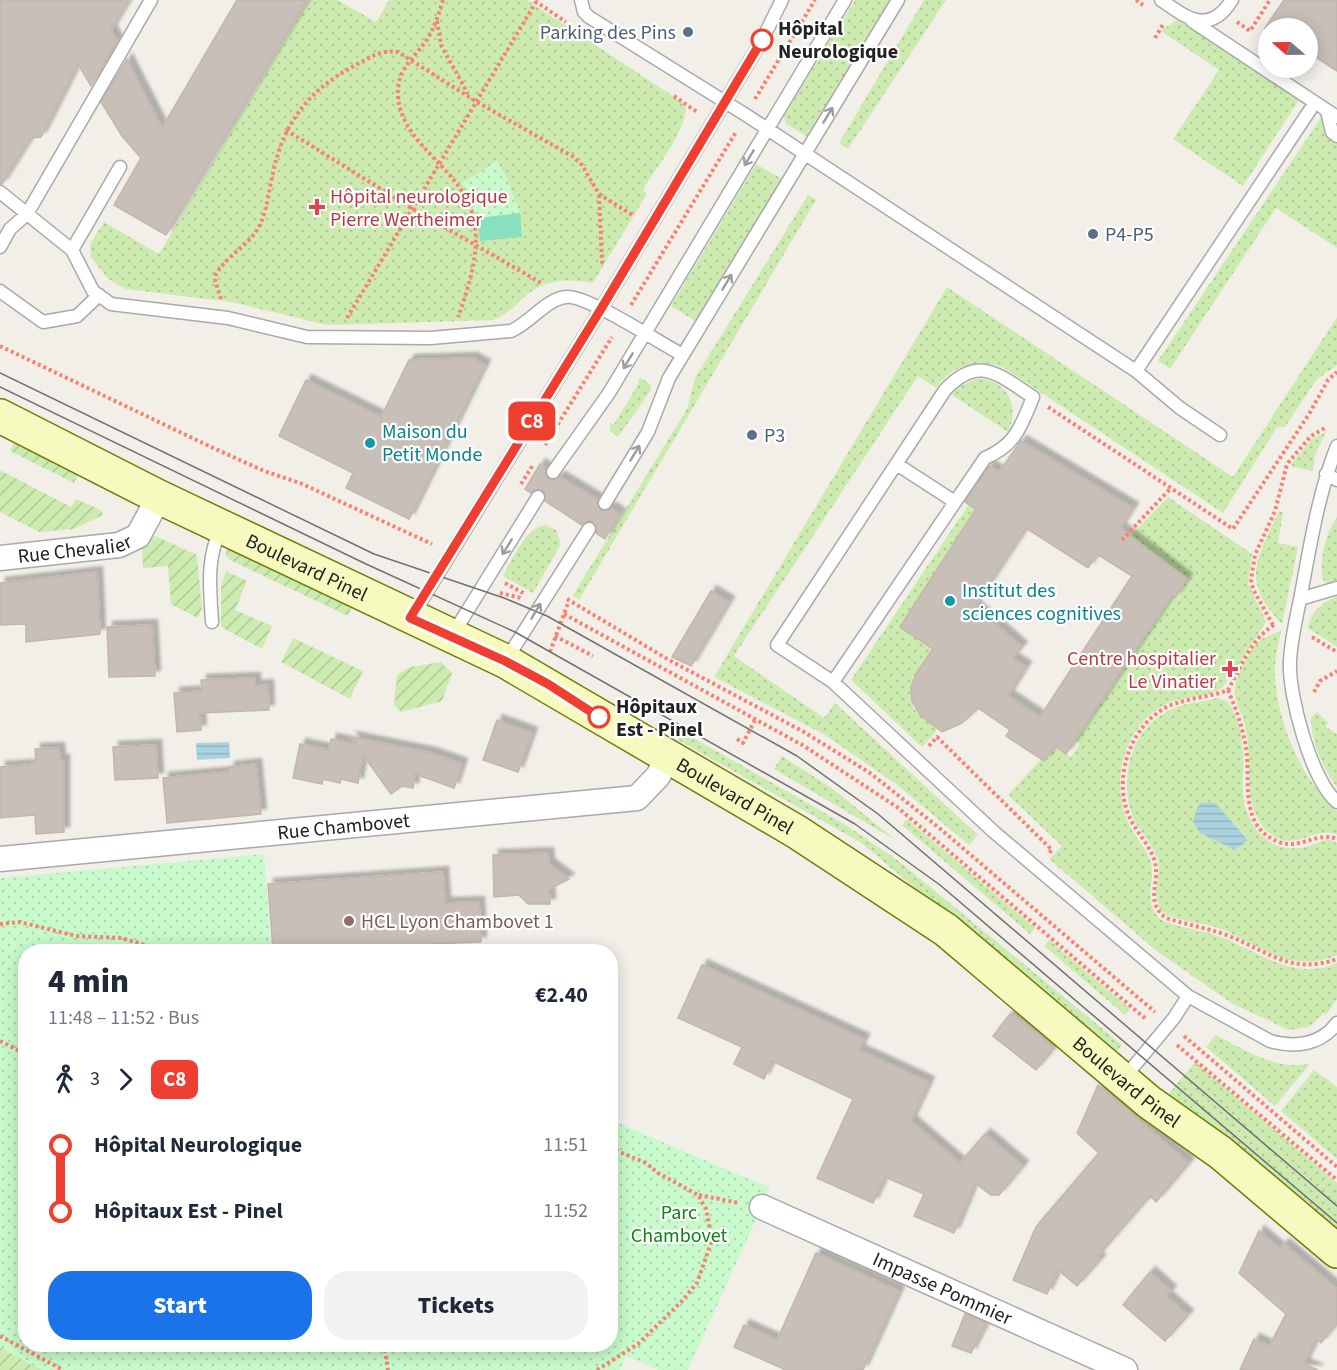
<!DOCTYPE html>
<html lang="en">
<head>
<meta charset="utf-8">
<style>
  :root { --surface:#fff; --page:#f2f2f3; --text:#1f2937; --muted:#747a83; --accent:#1a73e8 }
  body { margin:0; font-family:"Source Sans 3",sans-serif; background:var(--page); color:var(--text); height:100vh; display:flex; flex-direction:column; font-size:22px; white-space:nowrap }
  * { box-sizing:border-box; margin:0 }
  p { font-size:20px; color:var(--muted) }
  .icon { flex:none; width:33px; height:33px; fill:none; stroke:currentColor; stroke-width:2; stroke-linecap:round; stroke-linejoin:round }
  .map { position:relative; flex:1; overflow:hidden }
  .side { position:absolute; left:18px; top:944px; width:600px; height:408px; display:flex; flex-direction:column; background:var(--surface); border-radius:24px; box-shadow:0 3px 15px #0003 }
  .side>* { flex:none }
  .badge { padding:0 12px; border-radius:9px; font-size:21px; line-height:39px }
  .needle { width:39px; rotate:290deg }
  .buttons { position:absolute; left:1258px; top:18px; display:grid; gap:12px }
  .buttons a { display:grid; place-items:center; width:60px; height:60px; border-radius:50%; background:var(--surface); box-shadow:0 3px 15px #0003; font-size:30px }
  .map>.badge { position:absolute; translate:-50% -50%; box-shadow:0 0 0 3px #fff }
  .legs { display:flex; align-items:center; gap:9px; height:66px; padding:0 30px; font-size:20px }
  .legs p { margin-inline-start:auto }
  .head { display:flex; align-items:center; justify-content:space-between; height:102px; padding:0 30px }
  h1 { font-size:33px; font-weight:800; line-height:45px }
  .cta { display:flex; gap:12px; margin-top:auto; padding:12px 30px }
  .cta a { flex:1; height:69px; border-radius:24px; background:var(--accent); color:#fff; font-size:24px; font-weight:800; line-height:69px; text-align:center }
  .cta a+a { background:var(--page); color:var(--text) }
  ul { padding:0 30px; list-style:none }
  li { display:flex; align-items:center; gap:21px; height:66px; font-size:22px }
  li i { display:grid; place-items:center; width:9px; height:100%; margin:0 8px; background:currentColor }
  li i::after { content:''; width:15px; height:15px; margin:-8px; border:4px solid; border-radius:50%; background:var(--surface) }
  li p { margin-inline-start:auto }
  li:first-child i { background:linear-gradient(#0000 50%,currentColor 0) }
  li:last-child i { background:linear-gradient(currentColor 50%,#0000 0) }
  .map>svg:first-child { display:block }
  .grass { fill:url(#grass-dots); fill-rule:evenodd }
  .park { fill:url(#park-dots) }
  .garden { fill:url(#garden-furrows) }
  .pitch { fill:#88e0be }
  .water { fill:url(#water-rules) }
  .building { fill:#c7bfb8; stroke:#c4b6ab; stroke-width:1.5; fill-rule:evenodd; filter:url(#shadow) }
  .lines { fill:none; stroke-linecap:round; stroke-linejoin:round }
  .service-casing { stroke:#a9a9a9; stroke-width:15 }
  .minor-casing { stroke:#a9a9a9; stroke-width:27 }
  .secondary-casing { stroke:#707d05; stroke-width:36 }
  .path { stroke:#fa8072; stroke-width:4; stroke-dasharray:3 3; stroke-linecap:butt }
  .service { stroke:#fff; stroke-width:12 }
  .minor { stroke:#fff; stroke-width:24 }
  .secondary { stroke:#f7fabf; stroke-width:33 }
  .tram { stroke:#707070; stroke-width:1.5 }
  .oneway { stroke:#9c9c9c }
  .line-1-casing { stroke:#fff; stroke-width:14 }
  .line-1 { stroke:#ef3f30; stroke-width:9 }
  .service-dot { fill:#5c6f8a; stroke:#fff; stroke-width:2 }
  .stop-1-dot { fill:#fff; stroke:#ef3f30; stroke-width:3 }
  .health-dot { fill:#e0444e; stroke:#fff; stroke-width:2 }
  .culture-dot { fill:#0f9aa8; stroke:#fff; stroke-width:2 }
  .education-dot { fill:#8d6e63; stroke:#fff; stroke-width:2 }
  .labels { text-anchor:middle; stroke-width:4.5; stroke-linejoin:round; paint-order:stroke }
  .stop-label { font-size:20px; font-weight:bold; fill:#222; stroke:#fff; text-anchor:start }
  .service-label { font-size:20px; fill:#4e5e75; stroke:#fff; text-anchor:start }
  .health-label { font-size:20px; fill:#be3a42; stroke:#fff; text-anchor:start }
  .culture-label { font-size:20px; fill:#0d838f; stroke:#fff; text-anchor:start }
  .street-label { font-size:20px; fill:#222; stroke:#fff }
  .education-label { font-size:20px; fill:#785e54; stroke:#fff; text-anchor:start }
  .park-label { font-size:20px; fill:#0c8416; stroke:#fff }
</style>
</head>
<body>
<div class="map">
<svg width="1337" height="1370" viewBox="0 0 1337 1370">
  <defs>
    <pattern id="grass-dots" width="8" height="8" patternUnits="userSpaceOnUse" patternTransform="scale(1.5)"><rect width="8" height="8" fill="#cdebb0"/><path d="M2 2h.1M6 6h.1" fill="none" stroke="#b0c997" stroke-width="1.8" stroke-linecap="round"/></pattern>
    <pattern id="park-dots" width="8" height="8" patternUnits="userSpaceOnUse" patternTransform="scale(1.5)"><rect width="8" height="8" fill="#c8facc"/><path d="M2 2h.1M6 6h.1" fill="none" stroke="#acd6af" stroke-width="1.8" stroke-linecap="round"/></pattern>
    <pattern id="garden-furrows" width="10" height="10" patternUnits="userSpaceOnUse" patternTransform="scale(1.5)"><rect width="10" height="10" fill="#cdebb0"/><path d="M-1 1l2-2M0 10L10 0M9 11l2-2" fill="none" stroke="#b0c997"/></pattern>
    <pattern id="water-rules" width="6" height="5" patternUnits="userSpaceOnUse" patternTransform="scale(1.5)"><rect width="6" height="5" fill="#aad3df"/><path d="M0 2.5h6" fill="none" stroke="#92b5bf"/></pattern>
    <filter id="shadow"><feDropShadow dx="5.5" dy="-5.5" stdDeviation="1.5" flood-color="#0004"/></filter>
  </defs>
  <rect width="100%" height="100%" fill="#f2efe9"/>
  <path class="grass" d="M309,0h28l39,22 13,-22h138l158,104c6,21 -31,67 -42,86l4,4 -54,89c-27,-5 -49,-4 -70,15 -10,10 -17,17 -30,22l-166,5 -96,-23 -105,-13 -18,-10 -17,-22 -1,-13 14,-22 55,32z
    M855,0h36l-79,132 -6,4 -20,-12 -2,-8z
    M924,0h22l-98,149 -9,-6z
    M1178,19l159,105v124l-61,-40 -106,161 -12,-8 164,-245 -23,-16 -56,86 -70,-47 46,-69 -58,-39z
    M756,164l26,15 -85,143 -26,-16z
    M808,195l8,5 -237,400 -6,-5 114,-186 8,-31z
    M947,287l286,190 104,-160v48l-21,15 -31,47h-8l-54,86 -219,-145c-27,-10 -50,-4 -68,20l-18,-12 -184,280 90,62 11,-15 143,132 -9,10 -73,-61 -71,-49 -111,-58z
    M641,378l9,6 1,6 -33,47 -8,-6v-8l4,1 25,-41 -1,-4z
    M976,379c30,-1 45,27 32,53l-56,-37 6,-8z
    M1326,432l-11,23 -2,16 -20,-4 -2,-3 21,-25z
    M1168,497l84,57 -4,30 18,37c-2,5 -39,62 -42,65 -16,13 -38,9 -56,17 -43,20 -58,75 -41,117 5,13 15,23 21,35 12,22 -8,43 12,64 17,9 39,10 58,17 38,13 76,47 119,27v36l-11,16 -2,-2 -15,14 -20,3 -56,-26 -75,-52 -109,-93 13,-13 -54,-51 33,-36 4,2 10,-15 16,11 9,-14 -4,-3 96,-144 3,1 11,-18 -56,-43z
    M969,504l7,4 -76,118 33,23c-18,26 -39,60 3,76v7l-14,15 -71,-67z
    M1279,511l4,2 -5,30 20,4 -16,77c-43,-44 -25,-65 -3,-113z
    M1337,517v64l-10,3 -4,-4c-4,-21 2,-45 14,-63z
    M546,525l10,5 5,14 -28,49 -30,-17c10,-17 22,-49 43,-51z
    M1337,596v51l-29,-19c3,-17 14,-25 29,-32z
    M1281,631c-3,15 -7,31 -6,46 3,46 26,103 62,134v24c-26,-10 -46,23 -73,-7 -22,-24 -11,-71 -19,-103 -3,-12 -13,-26 -10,-40 4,-13 16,-40 29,-47 5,-3 11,-5 17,-7z
    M1218,698l9,3c10,13 15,32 16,48 2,17 -2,34 1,51 4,26 25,51 53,48 11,0 21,-7 31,-9l9,4v112c-12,6 -26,8 -40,6 -28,-3 -53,-24 -79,-33 -14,-5 -48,-8 -56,-17 -13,-14 1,-36 -5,-53 -5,-16 -19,-27 -25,-43 -14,-38 0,-87 38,-105 15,-8 33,-8 48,-12zM1201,803h13l34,36 -13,11 -35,-17z
    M1317,712l11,11 -2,4 11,7v53c-15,-21 -26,-44 -26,-70z
    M683,732l163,93 54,37 222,183 -8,9 -254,-212 -182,-102z
    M782,756l51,33 64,52 -123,-72z
    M907,819l128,109 -5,6 -128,-109z
    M1049,940l81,69 -5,6 -81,-69z
    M1216,1035c31,16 58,35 94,29l-35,42 -69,-59z
    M1195,1062l142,121v48l-171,-134z
    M1314,1070l23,17v72l-56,-48z"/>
  <path class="park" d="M497,161l9,15 14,37 -42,5 -16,-35z
    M264,854l7,97h-245v393h584l1,-224 159,68 -82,182h-29l-33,-14 -6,14h-579l-41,-23v-469z"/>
  <path class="garden" d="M16,439l64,31 -6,13 -64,-32z
    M0,470l71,37 5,-8 25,11 2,5 -29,14 -35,3 -39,-20z
    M155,536l42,19 5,53 -4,10 -27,-14 -3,-38 -25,2 -1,-20z
    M227,543l126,61 -5,12 -116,-55 -6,-5z
    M226,571l21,10 -12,29 37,16 -10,23 -41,-22v-41z
    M293,638l70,33 -13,28 -69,-37z
    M441,662l11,11 -10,28 -41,11 -7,-7 3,-30 13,-8z
    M0,1347l41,23h-41z"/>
  <path class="pitch" d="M520,213l2,24 -42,4 -2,-23z"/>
  <path class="water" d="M229,742l1,16 -33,2 -1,-17z
    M1201,803h13l4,3 30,34 -13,10 -35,-17 -7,-11 4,-14z"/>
  <path class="building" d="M0,0h129l-18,30 6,11 -26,45 -13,-22 -37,73 -10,1 -29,46h-2z
    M237,0h70l-141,235 -52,-30 27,-47 -19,-22 -21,-34 26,-43 35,69z
    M1284,0h53v71l-29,-19v-24h-43z
    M472,358l13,7 -76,154 -63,-31 7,-15 -74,-37 27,-56 75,37 28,-57z
    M1021,441l112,67 -13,20 67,51 -12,18 -3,-1 -106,158 -11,-8 -11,15 -38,-25 4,-6 -32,-22 -16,15 -20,9 -22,-17 -8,-14 -1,-14 5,-13 17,-25 -33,-22 76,-118 -11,-7 24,-36 10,6zM1026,528l62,40 9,-14 35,22 -92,141 -32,-21 18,-29 -14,-9 10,-11 -47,-41z
    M540,464l6,4 -1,7 4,4 7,1 4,-3 38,23v6l3,4 10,-2 9,6 -15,25 -9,-6 -2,-11 -5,-1 -7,4 -37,-24v-7l-3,-4h-7l-4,3 -6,-4z
    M97,572l3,62 -74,8v-18l-26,1v-42z
    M711,591l18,11 -38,64 -19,-9z
    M152,625l3,51 -46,1 -2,-50z
    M255,678v8l13,-1 1,25 -69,3 1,17 -24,2 -3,-39 28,-2 -1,-11z
    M497,720l35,13 -14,39 -35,-12z
    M351,737l80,16 31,11 -8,24 -39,-14 -2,14 -11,-2 -11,8 -28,-39 -5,28 -17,-4 -1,4 -17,-4 -1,5 -29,-6 7,-34 29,6 2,-11 25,5z
    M156,745l2,33 -43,2 -2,-33z
    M59,748l1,12h4v72l-28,2 -1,-19 -35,3v-51l32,-2v-3h4l-1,-13z
    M256,764l5,50 -94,9 -4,-45 66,-6v-5z
    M548,853l1,11 20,15 -20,10 1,15h-22l-9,-9 -25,2 -1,-42z
    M443,872l2,31 34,-1 2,40 -52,2 1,7h-157l-5,-67z
    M702,965l162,74 -5,11 70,32 -18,39 49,42 25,-29 38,32 -24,29h-8l-16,-12 -21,50 -40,-17 10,-22 -39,-17 -12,26 -56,-25 36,-79 -81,-38 -8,18 -30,-15 8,-17 -64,-29z
    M1011,1013l43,35 -18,22 -43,-34z
    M1098,1085l91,78 -33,39 -6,-6 -53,61 3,3 -23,26 -19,-16 -11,24 -34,-14 23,-53 63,-74 -22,-20z
    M1259,1231l21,18 4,-5 53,45v35l-16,19 -5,-4 -12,25 14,6h-78l14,-31 15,7 17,-32 -47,-41z
    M816,1253l83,38 -36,79h-77l-52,-23 10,-22 33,15z
    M1150,1272l21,19 -5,5 22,19 -23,26 -42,-36z
    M965,1314l21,9 -15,30 -19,-7z"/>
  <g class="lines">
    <defs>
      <path id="service" d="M581,0l3,12 5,5 157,98 390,256 44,37 40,27
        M1161,0c26,18 48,36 71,0
        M1192,21l145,96
        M1327,111l5,21 5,4
        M0,192l72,58 21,41 18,13 117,14 79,19 124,1 80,-7c19,-8 35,-32 55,-34 20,-3 95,47 117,58
        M0,247l10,-18 17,-15 124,-214
        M72,250l48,-83
        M0,291l43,31 34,-6 22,-21
        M1136,371l174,-261
        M1337,446c-18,46 -26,94 -35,143 -4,23 -11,48 -12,72 -2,33 21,119 47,141
        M898,465l57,37
        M553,472l56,-79 236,-393
        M1326,474l11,6
        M605,503l43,-71 21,-54 229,-378
        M1300,599l37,-11
        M412,616l189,-307 161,-269 20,-40
        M212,622c-2,-34 -6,-63 9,-94
        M453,634l85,-137
        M506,660l83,-131
        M833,682l152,-224c31,-13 36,-32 48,-61 -34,-22 -54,-43 -88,-7l-168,255 56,37 161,150 194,164 82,45c25,7 51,4 67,-18
        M1124,1078l50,-60 14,-22"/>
      <g id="minor">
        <path id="s1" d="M0,558l119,-13 19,-9 21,-39"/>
        <path id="s2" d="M0,859l637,-61 21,-22 10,-18"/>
        <path id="s3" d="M762,1207l363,163"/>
      </g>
      <g id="secondary">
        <path id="s4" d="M0,416l159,81 346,164 292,171 149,98 203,172 72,51 116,98"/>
      </g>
    </defs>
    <use href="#service" class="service-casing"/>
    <use href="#minor" class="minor-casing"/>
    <use href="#secondary" class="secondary-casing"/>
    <path class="path" d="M443,0c-4,13 -8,26 -15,38 -11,17 -28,28 -30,50 -3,48 48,72 68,110 20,37 5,83 -8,119
      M1136,0l7,5
      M535,1l31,21
      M437,21l4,24 27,49
      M1237,22l13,9 20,-31
      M1155,38l9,-15
      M674,96l23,16
      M755,99l60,-99
      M286,130l127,79 130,75
      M599,195l3,67 3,2
      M221,299l-6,-19 1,-6c11,-18 32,-28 43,-47 8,-16 10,-37 14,-54 10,-49 35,-82 79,-106 15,-8 29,-18 46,-15l79,50 95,54 10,9 17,29 35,22
      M631,305l105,-173
      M347,318l189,-316
      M0,346l209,100 55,25 36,12 132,61
      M1048,407l185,122 76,-115 19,-34 9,-8
      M545,445l67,-108
      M521,484l12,-19
      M1122,540l48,-51
      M505,583l20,11
      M500,593l21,5
      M567,599l102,61 135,72 66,41 68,54 217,185
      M564,614l240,132 93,61 250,213
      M1273,625l-20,-36 -2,-9 4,-25 20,-44 12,-47 24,-28 14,-8
      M1274,625c-23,14 -33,42 -46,65 -18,7 -39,8 -57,15 -39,17 -57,68 -44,106 6,18 21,31 27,48 8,23 -11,42 12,59 21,7 42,10 63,18 40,16 62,39 108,23
      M555,636l38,20
      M1312,637l25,15
      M550,652l18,-49
      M1228,690c8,19 15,38 18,58 5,32 -8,79 33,94 21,8 38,-11 58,-3
      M1314,692l6,-11 17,-10
      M737,739l6,4 12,-23
      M929,746l8,-9 115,113 -4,4
      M0,924l20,-2 56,14 45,2 44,13
      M1184,1036l153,131
      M0,1041l26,13
      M1177,1045l160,135
      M699,1195l40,8
      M0,1336l63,34
      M384,1344l4,26
      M597,1370l41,-26 44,-43 15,-18 15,-43 -6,-31 -8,-14 -40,-22 -12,-10 -36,-15"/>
    <use href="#service" class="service"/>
    <use href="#minor" class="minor"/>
    <use href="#secondary" class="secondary"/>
    <path class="tram" d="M0,373l374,181 130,44 43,18 250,140 81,58 459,392
      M0,387l366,177 149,68 340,192 85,61 397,338"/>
  </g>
  <defs><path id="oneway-shaft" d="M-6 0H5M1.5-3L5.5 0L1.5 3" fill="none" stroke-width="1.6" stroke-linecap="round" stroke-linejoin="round" transform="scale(1.5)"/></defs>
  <g class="oneway">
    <use href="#oneway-shaft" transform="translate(828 115) rotate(-59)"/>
    <use href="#oneway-shaft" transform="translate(749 158) rotate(121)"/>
    <use href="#oneway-shaft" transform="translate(727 282) rotate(-59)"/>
    <use href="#oneway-shaft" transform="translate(628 361) rotate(121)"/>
    <use href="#oneway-shaft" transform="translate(635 453) rotate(-59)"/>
    <use href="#oneway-shaft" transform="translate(507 547) rotate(122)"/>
    <use href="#oneway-shaft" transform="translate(536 611) rotate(-59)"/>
  </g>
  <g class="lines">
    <defs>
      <path id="line-1" d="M599,717l-51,-33 -43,-23 -95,-43 191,-309 161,-269"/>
    </defs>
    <use href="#line-1" class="line-1-casing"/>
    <use href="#line-1" class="line-1"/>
  </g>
  <g class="service-dot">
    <circle cx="688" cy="32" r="6"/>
    <circle cx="1093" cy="234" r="6"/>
    <circle cx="752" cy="435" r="6"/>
  </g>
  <g class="stop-1-dot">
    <circle cx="762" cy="40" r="10"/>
    <circle cx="599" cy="717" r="10"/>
  </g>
  <g class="health-dot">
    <path d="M314 198h6v6h6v6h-6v6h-6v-6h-6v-6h6z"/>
    <path d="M1227 660h6v6h6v6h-6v6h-6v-6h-6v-6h6z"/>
  </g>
  <g class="culture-dot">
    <circle cx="370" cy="443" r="6"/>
    <circle cx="950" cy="601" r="6"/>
  </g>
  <circle class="education-dot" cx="349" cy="921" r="6"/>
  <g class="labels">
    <g class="stop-label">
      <text x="778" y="35">Hôpital<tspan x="778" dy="23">Neurologique</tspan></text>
      <text x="616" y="713">Hôpitaux<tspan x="616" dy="23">Est - Pinel</tspan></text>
    </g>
    <g class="service-label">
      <text x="676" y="39" text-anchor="end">Parking des Pins</text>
      <text x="1105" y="241">P4-P5</text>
      <text x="764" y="442">P3</text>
    </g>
    <g class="health-label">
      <text x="330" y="203">Hôpital neurologique<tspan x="330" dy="23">Pierre Wertheimer</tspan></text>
      <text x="1216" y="665" text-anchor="end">Centre hospitalier<tspan x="1216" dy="23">Le Vinatier</tspan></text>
    </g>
    <g class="culture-label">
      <text x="382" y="438">Maison du<tspan x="382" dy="23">Petit Monde</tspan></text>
      <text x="962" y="597">Institut des<tspan x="962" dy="23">sciences cognitives</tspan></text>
    </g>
    <g class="street-label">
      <text dy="7" stroke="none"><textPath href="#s1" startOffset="75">Rue Chevalier</textPath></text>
      <text dy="7" stroke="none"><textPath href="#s4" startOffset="342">Boulevard Pinel</textPath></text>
      <text dy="7" stroke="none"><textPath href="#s4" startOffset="828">Boulevard Pinel</textPath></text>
      <text dy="7" stroke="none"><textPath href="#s2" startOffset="345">Rue Chambovet</textPath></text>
      <text dy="7" stroke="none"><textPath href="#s4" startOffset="1314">Boulevard Pinel</textPath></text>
      <text dy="7" stroke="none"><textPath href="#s3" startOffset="198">Impasse Pommier</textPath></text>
    </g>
    <g class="education-label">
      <text x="361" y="928">HCL Lyon Chambovet 1</text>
    </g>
    <g class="park-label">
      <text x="679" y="1219">Parc<tspan x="679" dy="23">Chambovet</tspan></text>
    </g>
  </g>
</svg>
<div class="buttons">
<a><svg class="needle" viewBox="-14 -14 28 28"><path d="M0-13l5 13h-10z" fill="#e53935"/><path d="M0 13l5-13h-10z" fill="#747a83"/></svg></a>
</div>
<b class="badge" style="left:532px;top:421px;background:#ef3f30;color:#fff">C8</b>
<section class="side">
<div class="head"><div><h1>4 min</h1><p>11:48 – 11:52 · Bus</p></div><b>€2.40</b></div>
<div class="legs"><svg class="icon" aria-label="walk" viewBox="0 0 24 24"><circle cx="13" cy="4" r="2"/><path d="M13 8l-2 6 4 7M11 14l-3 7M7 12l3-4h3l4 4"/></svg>3<svg class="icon" aria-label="forward" viewBox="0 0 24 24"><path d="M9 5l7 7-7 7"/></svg><b class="badge" style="background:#ef3f30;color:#fff">C8</b></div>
<ul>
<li><i style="color:#ef3f30"></i><b>Hôpital Neurologique</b><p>11:51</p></li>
<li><i style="color:#ef3f30"></i><b>Hôpitaux Est - Pinel</b><p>11:52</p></li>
</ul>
<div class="cta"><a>Start</a><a>Tickets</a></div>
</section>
</div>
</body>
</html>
